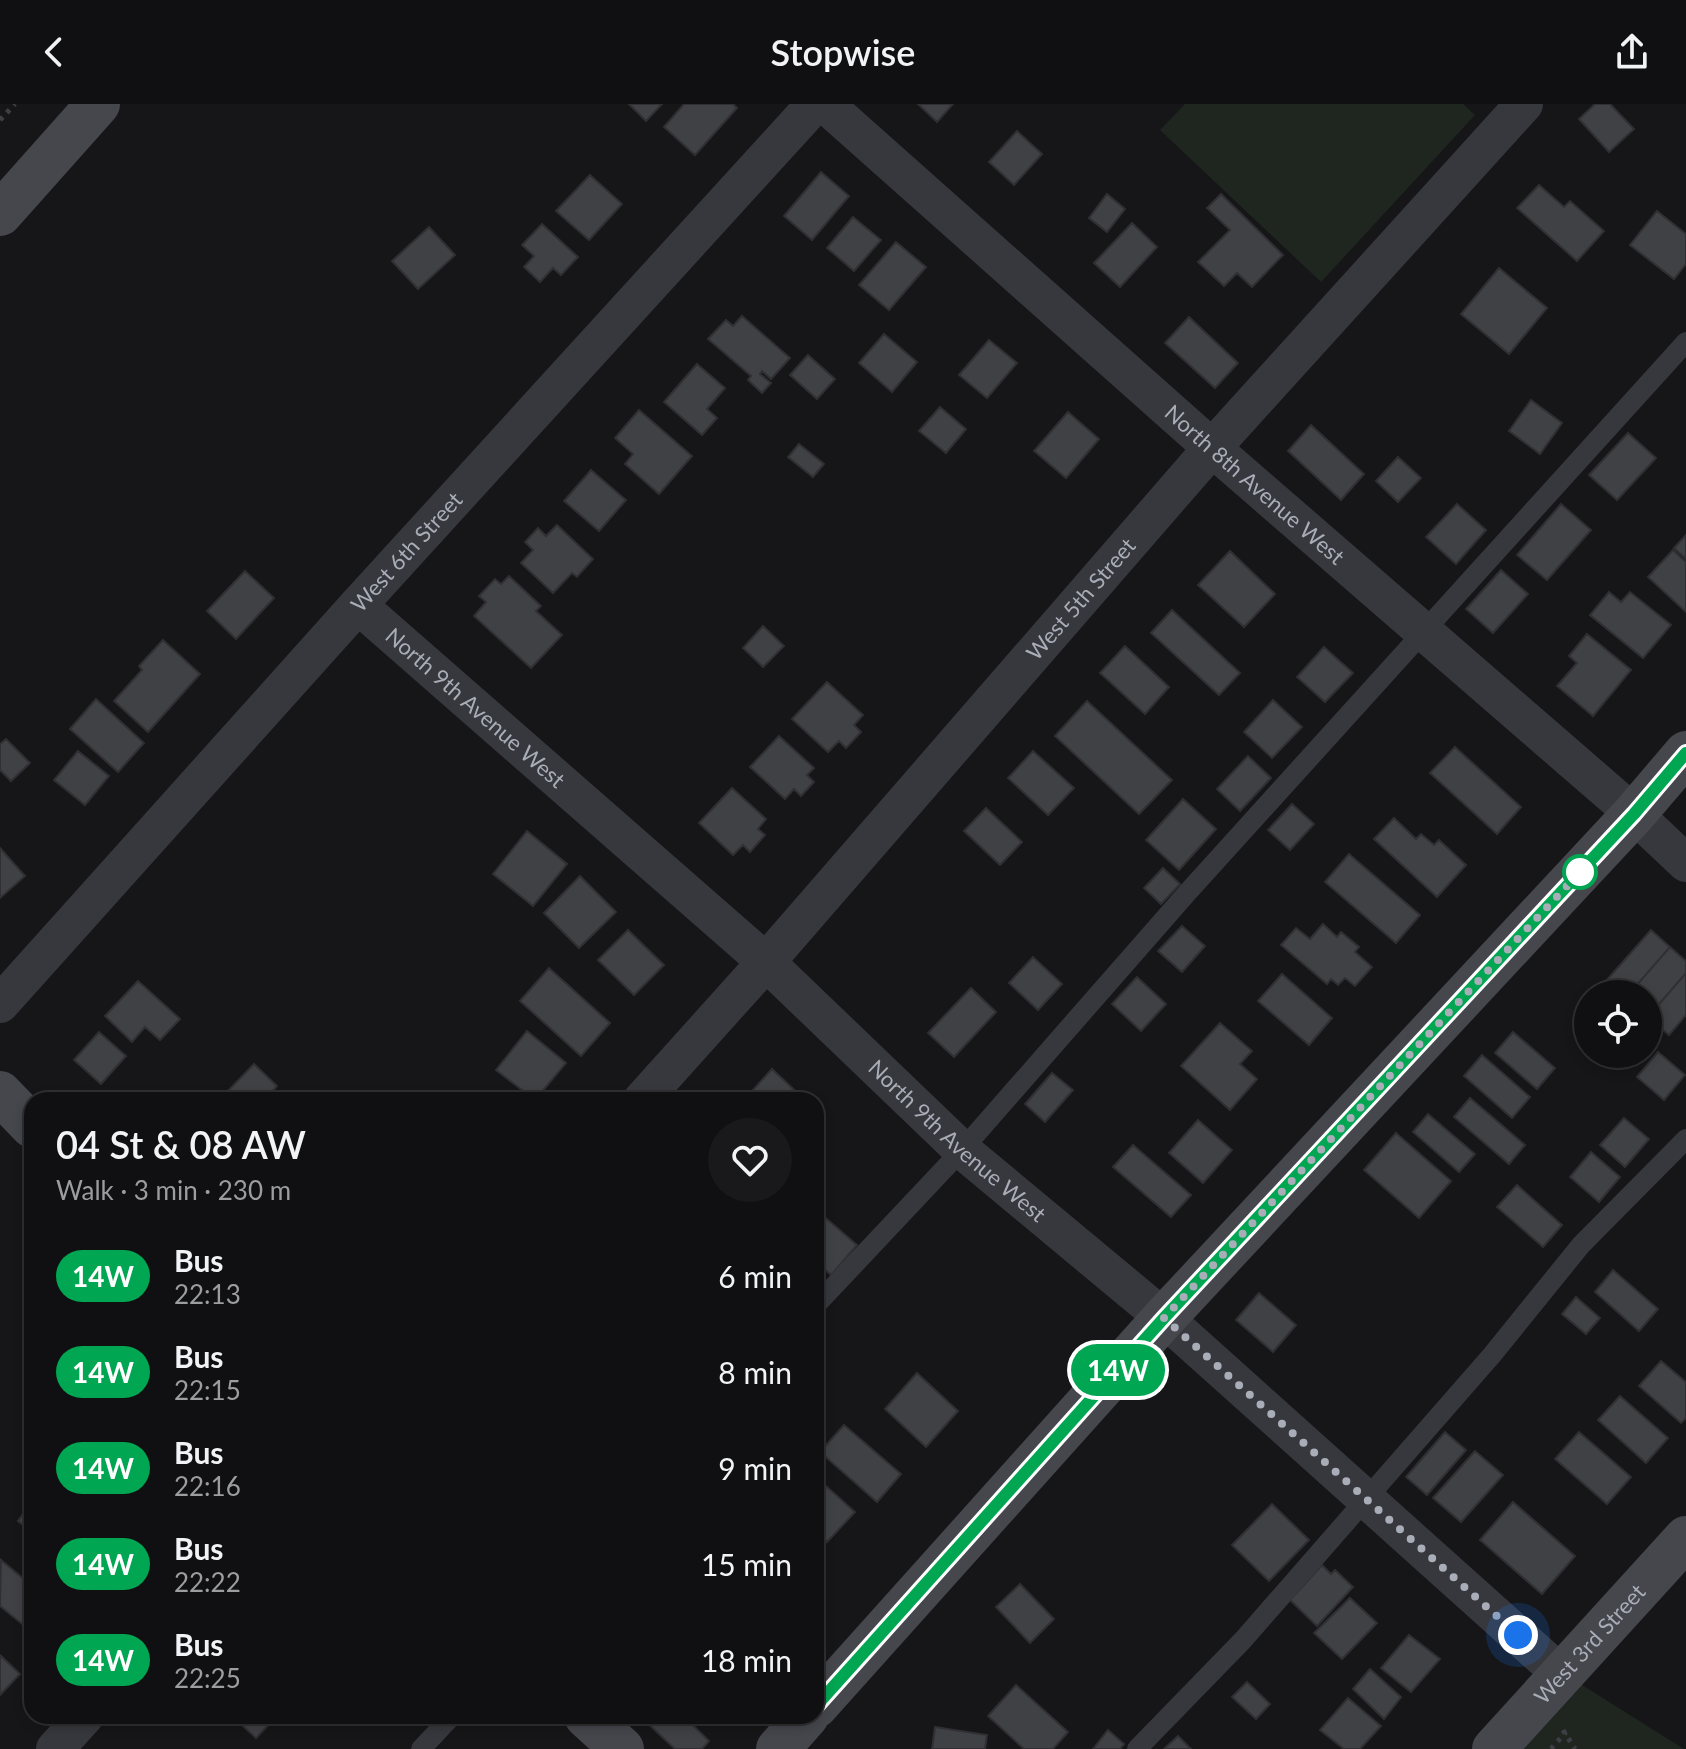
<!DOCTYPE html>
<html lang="en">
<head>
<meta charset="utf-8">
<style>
  :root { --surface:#101012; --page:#19191b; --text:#f1f3f6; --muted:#9c9d9f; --line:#303032 }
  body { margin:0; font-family:Lato,sans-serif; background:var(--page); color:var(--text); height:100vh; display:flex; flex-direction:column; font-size:30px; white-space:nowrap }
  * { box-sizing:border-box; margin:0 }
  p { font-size:26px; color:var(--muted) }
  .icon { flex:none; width:44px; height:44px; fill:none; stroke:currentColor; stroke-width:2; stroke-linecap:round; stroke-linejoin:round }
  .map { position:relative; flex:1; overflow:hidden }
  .panel { position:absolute; left:24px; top:988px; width:800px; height:632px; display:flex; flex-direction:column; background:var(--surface); border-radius:24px; box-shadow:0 4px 12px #0003,0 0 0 2px var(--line) }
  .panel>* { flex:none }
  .badge { padding:0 16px; border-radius:26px; font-size:28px; line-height:52px }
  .tools { position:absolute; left:1574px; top:876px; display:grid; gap:16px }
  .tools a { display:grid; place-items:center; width:88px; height:88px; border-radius:50%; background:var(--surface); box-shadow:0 4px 12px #0003,0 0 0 2px var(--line); font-size:40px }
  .you { position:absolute; width:40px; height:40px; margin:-20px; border:6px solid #fff; border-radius:50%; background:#1a73e8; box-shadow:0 0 0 12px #1a73e833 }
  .map>.badge { position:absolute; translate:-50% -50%; box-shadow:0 0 0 4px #fff }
  .round { display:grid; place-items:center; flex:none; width:84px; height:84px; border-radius:42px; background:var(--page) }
  .headline { display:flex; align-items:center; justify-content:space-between; height:136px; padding:0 32px }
  h1 { font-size:38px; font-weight:600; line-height:60px }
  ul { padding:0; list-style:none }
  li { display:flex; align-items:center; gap:24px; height:96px; padding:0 32px }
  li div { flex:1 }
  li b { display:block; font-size:30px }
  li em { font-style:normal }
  li .badge { min-width:88px; font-weight:700; text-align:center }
  header { display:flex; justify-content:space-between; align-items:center; height:104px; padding:0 32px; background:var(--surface); font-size:36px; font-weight:600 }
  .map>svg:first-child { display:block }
  .green { fill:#1e261f }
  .building { fill:#404145; stroke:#303034; stroke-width:2 }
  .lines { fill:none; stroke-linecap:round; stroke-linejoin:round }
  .path { stroke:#3d3f44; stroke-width:5; stroke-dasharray:4 6; stroke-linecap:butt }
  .lane { stroke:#37383d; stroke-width:20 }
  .street { stroke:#37383d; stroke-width:38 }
  .secondary { stroke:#45474d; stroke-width:44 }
  .line-casing { stroke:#fff; stroke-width:18 }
  .line { stroke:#00a651; stroke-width:12 }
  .walk { stroke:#a8adb8; stroke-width:8; stroke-dasharray:0 14.4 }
  .stop-dot { fill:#fff; stroke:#00a651; stroke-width:4 }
  .labels { text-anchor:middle; stroke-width:6; stroke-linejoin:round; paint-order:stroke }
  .street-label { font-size:22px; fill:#a8adb8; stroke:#111113 }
</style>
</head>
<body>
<header><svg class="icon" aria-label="back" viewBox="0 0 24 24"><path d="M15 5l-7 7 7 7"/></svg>Stopwise<svg class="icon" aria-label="share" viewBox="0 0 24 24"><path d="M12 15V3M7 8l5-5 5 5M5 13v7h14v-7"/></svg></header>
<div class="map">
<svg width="1686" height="1645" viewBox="0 0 1686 1645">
  <rect width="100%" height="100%" fill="#161618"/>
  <path class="green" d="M1185,0h278l12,11 -154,167 -161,-152z
    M1579,1579l105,66h-164z"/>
  <path class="building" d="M629,0h33l-16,17z
    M684,0h49l4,4 -42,47 -31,-28z
    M918,0h35l-16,18z
    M1595,0h15l24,25 -25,23 -30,-33z
    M1017,27l25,23 -28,31 -25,-23z
    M821,68l28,24 -37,44 -28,-24z
    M590,71l32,29 -33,36 -33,-29z
    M1539,81l25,22 6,-6 34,30 -27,30 -60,-53z
    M1107,90l18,15 -18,23 -18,-14z
    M1221,90l62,61 -31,32 -15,-14 -13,13 -26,-24 32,-32 -23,-22z
    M1657,107l29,23v30l-12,15 -44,-34z
    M853,113l28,23 -27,31 -27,-23z
    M1132,119l25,24 -37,40 -26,-24z
    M542,120l36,33 -17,18 -8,-7 -13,14 -16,-15 10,-11 -12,-11z
    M429,123l26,28 -37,34 -26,-28z
    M896,138l30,25 -37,43 -30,-25z
    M1499,164l48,40 -38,46 -48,-40z
    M742,212l48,42 -19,21 -9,-8 -2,3 11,9 -9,10 -14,-13 3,-4 -43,-37 18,-19 7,6z
    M1189,213l49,46 -23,25 -50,-45z
    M884,230l33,28 -25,30 -33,-29z
    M989,236l28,23 -30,35 -28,-23z
    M808,251l27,24 -18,20 -27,-24z
    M697,260l28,24 -18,21 10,9 -15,17 -38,-33z
    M1531,296l31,23 -22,31 -31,-23z
    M940,303l26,22 -20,24 -27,-22z
    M639,306l53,46 -33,38 -34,-30 8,-10 -18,-16z
    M1068,308l31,27 -33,39 -32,-27z
    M1311,321l53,49 -23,26 -53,-49z
    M1628,329l28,25 -39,42 -28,-25z
    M799,340l25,20 -11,13 -25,-20z
    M1398,353l23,21 -23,24 -22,-21z
    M591,366l35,30 -27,31 -35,-30z
    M1457,400l29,26 -30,34 -30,-27z
    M1561,400l30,26 -44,50 -30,-25z
    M557,421l36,34 -16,18 -5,-4 -19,20 -32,-30 12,-13 -8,-8 13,-14 8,8z
    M1686,431v24l-12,-11z
    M1673,446l13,12v50l-38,-35z
    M1230,447l45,43 -31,33 -46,-42z
    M1501,466l27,24 -35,39 -27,-24z
    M245,467l29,27 -38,41 -29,-28z
    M509,472l32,30 -5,5 26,24 -31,33 -57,-52 12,-14 -7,-6 16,-17 6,5z
    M1609,488l12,10 9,-10 41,33 -28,33 -53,-43z
    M1172,506l68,63 -21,22 -68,-62z
    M763,522l21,20 -21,21 -20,-19z
    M1587,530l44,36 -38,46 -36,-30 20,-23 -8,-7z
    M163,536l37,34 -52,58 -34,-31 28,-31 -3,-4z
    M1125,542l44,41 -24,27 -45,-41z
    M1324,543l29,26 -28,29 -28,-25z
    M827,578l36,33 -9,10 7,7 -15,16 -7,-7 -11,11 -36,-33z
    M96,595l48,44 -26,29 -48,-43z
    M1273,596l29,27 -30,31 -28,-26z
    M1087,597l85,79 -33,34 -84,-78z
    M779,632l35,32 -7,7 7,7 -13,14 -7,-7 -9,10 -35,-32z
    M6,635l24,24 -19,18 -11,-11v-26z
    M1455,643l66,60 -24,27 -67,-61z
    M78,647l31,25 -24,29 -31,-25z
    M1033,647l41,37 -26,27 -40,-37z
    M1248,652l23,22 -31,33 -23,-22z
    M732,684l34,31 -8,10 7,6 -15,17 -7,-7 -10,10 -34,-32z
    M1183,695l33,30 -37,41 -33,-30z
    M1292,700l22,20 -24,26 -22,-20z
    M986,704l36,34 -22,23 -36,-34z
    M1394,714l22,21 5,-5 13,11 5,-5 27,25 -29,32 -63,-58z
    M527,727l40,33 -34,42 -40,-32z
    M0,744l25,28 -25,22z
    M1349,750l71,61 -24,28 -71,-61z
    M1163,764l17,16 -19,20 -17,-16z
    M580,772l36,36 -37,36 -35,-35z
    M1323,820l14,13 4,-5 18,15 -4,5 17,15 -17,19 -10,-8 -7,7 -7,-6 -4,5 -46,-39 15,-17 14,11z
    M1182,822l23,20 -23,26 -24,-21z
    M628,826l36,35 -30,30 -36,-35z
    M1651,826l19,17 -41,47h-7l-16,-13z
    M1670,843l16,14v12l-38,44v-23h-19z
    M1033,853l29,27 -24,26 -29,-27z
    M549,864l61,55 -29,33 -61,-55z
    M1686,869v42l-17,20 -21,-18z
    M1282,870l50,44 -23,27 -51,-44z
    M1137,873l29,27 -25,27 -29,-27z
    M138,877l42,38 -20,21 -15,-13 -13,15 -27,-26z
    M971,884l25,24 -42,45 -26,-24z
    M1220,919l32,28 -12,13 17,15 -27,31 -49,-44z
    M527,927l39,32 -31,37 -39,-30z
    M99,928l27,24 -25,28 -27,-24z
    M1513,928l42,36 -18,21 -42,-36z
    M1658,948l27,23 -21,25 -27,-23z
    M1482,951l48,42 -18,21 -48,-42z
    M254,960l23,22 -12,14h-36l-5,-5z
    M772,965l33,31h-61z
    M1052,969l21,17 -28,32 -20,-18z
    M1470,994l55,47 -16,19 -55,-47z
    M1428,1010l47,40 -16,18 -46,-40z
    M1624,1014l25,21 -24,28 -25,-22z
    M1198,1016l34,30 -29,33 -34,-30z
    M1396,1029l55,48 -32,37 -55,-48z
    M1133,1041l58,50 -20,22 -58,-50z
    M1591,1048l29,25 -21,25 -29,-25z
    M1517,1081l45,40 -19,22 -46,-40z
    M820,1109l37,32 -26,30 -15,-13v-44z
    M1613,1166l45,39 -19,22 -44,-39z
    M1259,1189l37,32 -23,27 -37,-32z
    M1576,1193l24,21 -14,16 -24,-20z
    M1661,1257l25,21v36l-5,5 -42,-37z
    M917,1269l41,38 -32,36 -41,-38z
    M1620,1292l48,42 -22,25 -48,-43z
    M844,1321l57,49 -24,28 -57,-50z
    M1445,1328l21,18 -39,45 -21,-18z
    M1579,1328l52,45 -24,27 -52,-45z
    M1475,1347l28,24 -42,47 -28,-24z
    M816,1373l39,35 -28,30 -11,-10z
    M32,1397v31l-14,-11z
    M1513,1398l62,54 -33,38 -62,-54z
    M1272,1400l37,36 -40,41 -37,-36z
    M1,1456l31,26v46l-32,-26z
    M1322,1461l9,9 4,-4 18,17 -36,39 -27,-26z
    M1020,1480l34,35 -24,24 -34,-36z
    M1350,1494l27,25 -35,36 -28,-26z
    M1409,1531l31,24 -29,33 -30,-24z
    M0,1551l20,19 -20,21z
    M1370,1565l31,28 -17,22 -31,-30z
    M1247,1578l23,22 -14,15 -24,-22z
    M1016,1581l52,47 -15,17h-29l-36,-33z
    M1348,1594l33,28 -21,23h-16l-24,-19z
    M232,1612h45l-21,22z
    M646,1612h38l25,25 -7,8h-27l-32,-30z
    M935,1623l52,8 -2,14h-53z
    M1108,1626l16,14 -4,5h-27z
    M1178,1632l13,13h-27z"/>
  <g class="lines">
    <path class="path" d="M0,16l15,-16
      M1563,1626l12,19
      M1551,1645l15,-17"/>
    <path class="lane" d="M816,1201l146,-155 225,-257 499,-551
      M421,1645l31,-33
      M1137,1645l106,-109 249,-285 89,-110 105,-106"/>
    <g class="street">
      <path id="s1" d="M825,0l387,344 422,366 52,49"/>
      <path id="s2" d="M358,501l408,357 196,188 202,168 397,356"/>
      <path id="s3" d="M0,900l358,-399 457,-501"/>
      <path id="s4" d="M642,996l124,-138 446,-514 312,-344"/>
      <path d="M55,1645l30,-33"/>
    </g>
    <g class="secondary">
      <path d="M0,110l98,-110"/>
      <path d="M0,989l32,33"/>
      <path d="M816,1602l348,-388 470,-504 52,-61"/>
      <path d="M586,1612l36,33"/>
      <path d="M778,1645l29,-33"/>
      <path id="s5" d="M1494,1645l192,-211"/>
    </g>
  </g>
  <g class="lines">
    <defs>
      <path id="line" d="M816,1602l348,-388 470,-504 52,-61"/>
    </defs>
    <use href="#line" class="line-casing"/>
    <use href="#line" class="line"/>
    <path class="walk" d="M1518,1531l-354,-317 416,-446"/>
  </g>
  <circle class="stop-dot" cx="1580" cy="768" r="16"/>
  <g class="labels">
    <g class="street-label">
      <text dy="8" stroke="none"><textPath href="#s1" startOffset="574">North 8th Avenue West</textPath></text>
      <text dy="8" stroke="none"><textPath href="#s3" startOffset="608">West 6th Street</textPath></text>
      <text dy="8" stroke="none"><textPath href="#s4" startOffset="666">West 5th Street</textPath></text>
      <text dy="8" stroke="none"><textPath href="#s2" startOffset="156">North 9th Avenue West</textPath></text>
      <text dy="8" stroke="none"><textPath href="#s2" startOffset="804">North 9th Avenue West</textPath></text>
      <text dy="8" stroke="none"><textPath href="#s5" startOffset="142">West 3rd Street</textPath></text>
    </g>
  </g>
</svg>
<div class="tools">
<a><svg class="icon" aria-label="locate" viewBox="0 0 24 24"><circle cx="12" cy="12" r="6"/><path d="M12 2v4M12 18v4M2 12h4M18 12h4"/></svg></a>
</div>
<div class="you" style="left:1518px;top:1531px"></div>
<b class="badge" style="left:1118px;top:1266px;background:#00a651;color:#fff">14W</b>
<section class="panel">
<div class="headline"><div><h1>04 St &amp; 08 AW</h1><p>Walk · 3 min · 230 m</p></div><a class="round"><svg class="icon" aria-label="heart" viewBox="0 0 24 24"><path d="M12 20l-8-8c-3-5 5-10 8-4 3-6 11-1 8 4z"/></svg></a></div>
<ul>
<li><span class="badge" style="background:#00a651;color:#fff">14W</span><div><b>Bus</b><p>22:13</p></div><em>6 min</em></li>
<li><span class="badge" style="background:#00a651;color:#fff">14W</span><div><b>Bus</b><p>22:15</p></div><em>8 min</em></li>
<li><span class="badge" style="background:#00a651;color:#fff">14W</span><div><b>Bus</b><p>22:16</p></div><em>9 min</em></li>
<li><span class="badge" style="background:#00a651;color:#fff">14W</span><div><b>Bus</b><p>22:22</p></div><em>15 min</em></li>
<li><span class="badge" style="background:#00a651;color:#fff">14W</span><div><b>Bus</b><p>22:25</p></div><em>18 min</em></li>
</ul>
</section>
</div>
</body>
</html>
